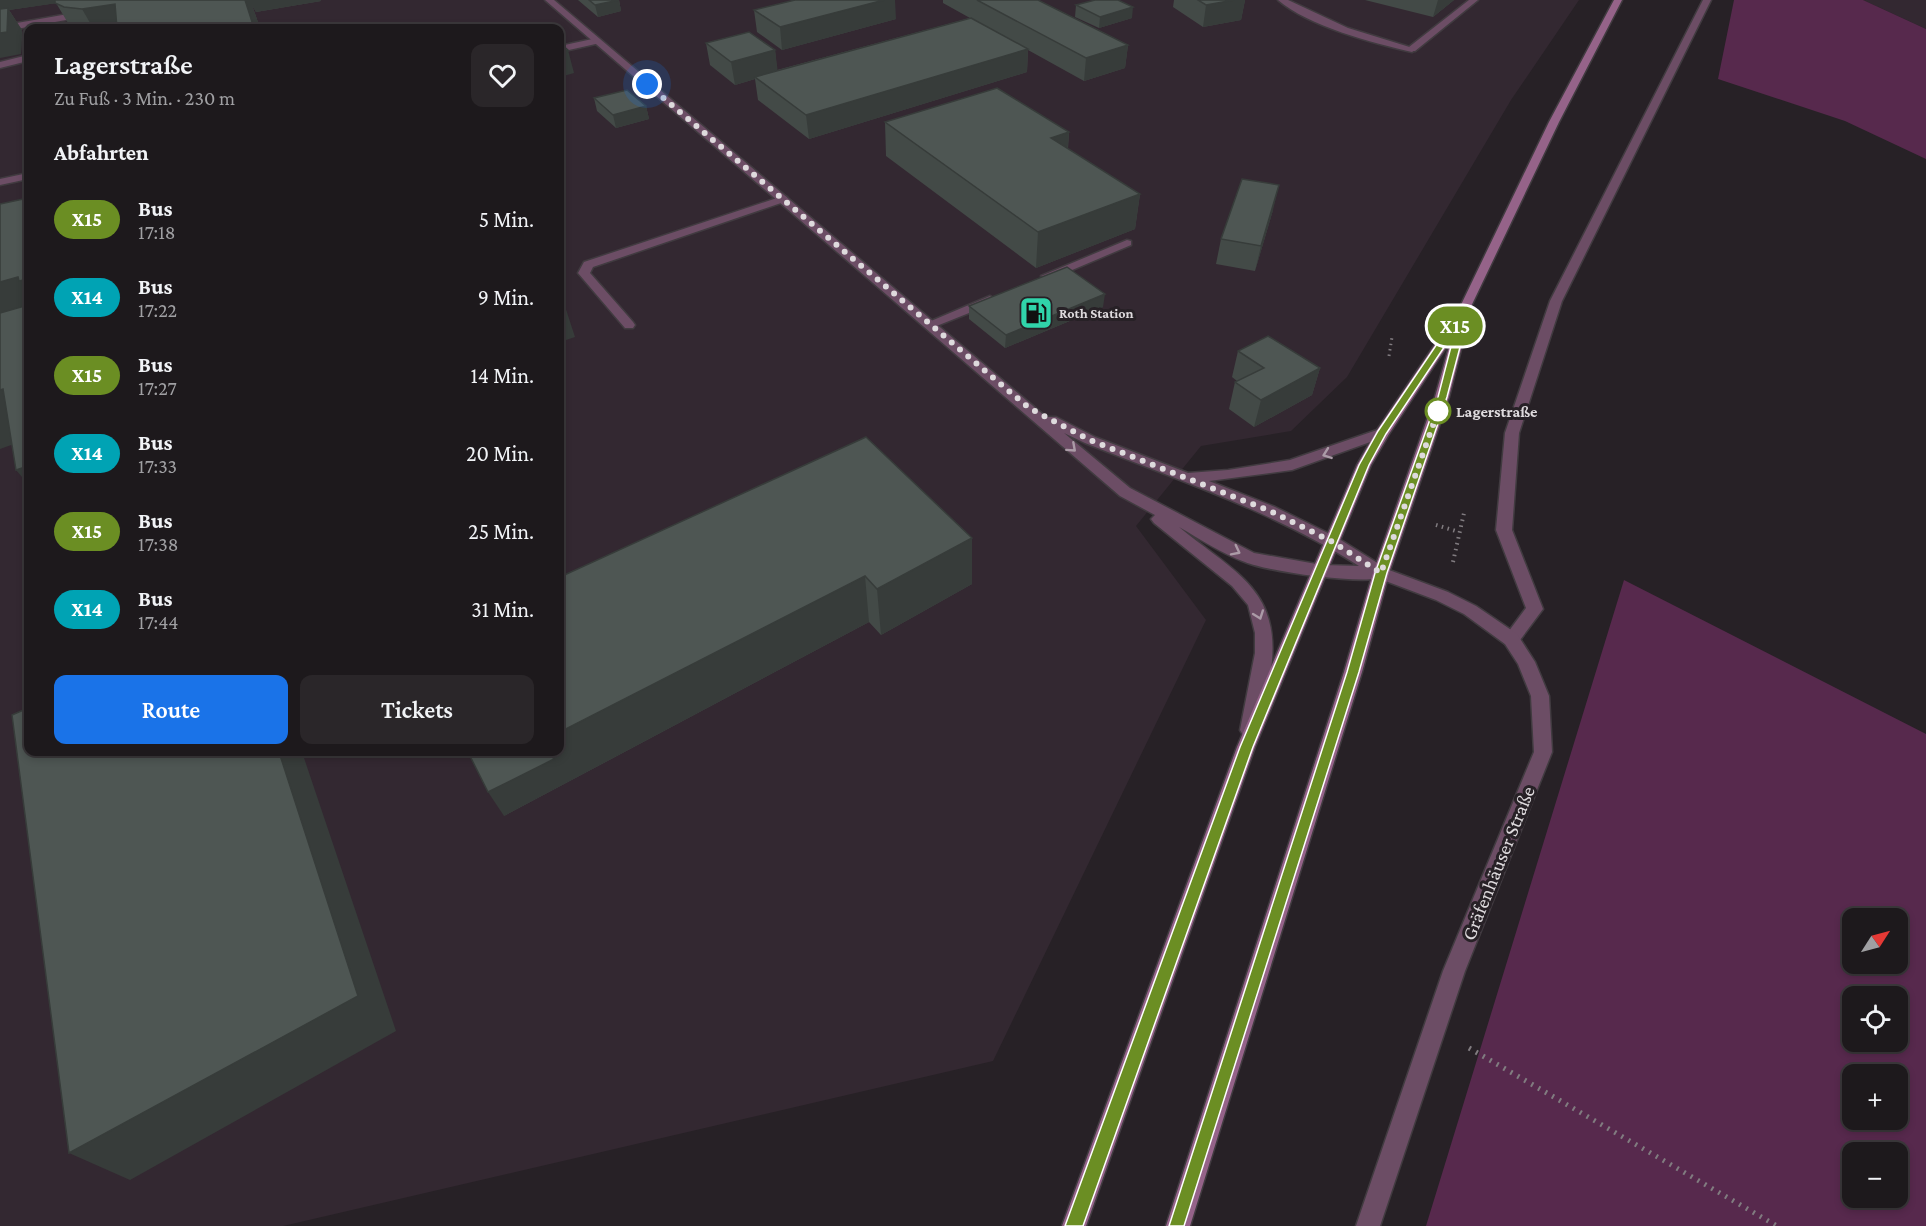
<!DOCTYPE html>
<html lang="de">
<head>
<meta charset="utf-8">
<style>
  :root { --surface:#1d191c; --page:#2a2629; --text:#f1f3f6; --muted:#a0a0a3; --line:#3b383b; --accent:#1a73e8 }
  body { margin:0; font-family:"Crimson Pro",serif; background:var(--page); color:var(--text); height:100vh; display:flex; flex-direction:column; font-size:22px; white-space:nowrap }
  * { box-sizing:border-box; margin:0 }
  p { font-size:20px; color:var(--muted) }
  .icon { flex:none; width:33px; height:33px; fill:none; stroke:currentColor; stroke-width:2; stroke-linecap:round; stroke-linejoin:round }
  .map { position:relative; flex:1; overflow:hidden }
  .details { position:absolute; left:24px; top:24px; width:540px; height:732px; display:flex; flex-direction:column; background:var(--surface); border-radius:12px; box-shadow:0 3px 9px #0003,0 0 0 2px var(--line) }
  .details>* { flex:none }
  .badge { padding:0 12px; border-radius:20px; font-size:21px; line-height:39px }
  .needle { width:39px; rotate:54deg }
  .buttons { position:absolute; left:1842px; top:908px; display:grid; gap:12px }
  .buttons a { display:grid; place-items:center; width:66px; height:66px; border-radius:12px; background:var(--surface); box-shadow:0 3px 9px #0003,0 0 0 2px var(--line); font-size:30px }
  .you { position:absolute; width:30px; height:30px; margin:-15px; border:4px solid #fff; border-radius:50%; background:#1a73e8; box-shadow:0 0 0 9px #1a73e833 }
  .map>.badge { position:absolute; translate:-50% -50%; box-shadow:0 0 0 3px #fff }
  h2 { padding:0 30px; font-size:22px; line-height:54px }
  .round { display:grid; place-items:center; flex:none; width:63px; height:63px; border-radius:12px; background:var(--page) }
  .head { display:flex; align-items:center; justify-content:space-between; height:102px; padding:0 30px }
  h1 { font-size:28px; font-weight:600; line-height:45px }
  .primary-button { display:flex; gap:12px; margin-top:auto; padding:12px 30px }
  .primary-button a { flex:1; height:69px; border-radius:12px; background:var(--accent); color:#fff; font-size:24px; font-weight:600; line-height:69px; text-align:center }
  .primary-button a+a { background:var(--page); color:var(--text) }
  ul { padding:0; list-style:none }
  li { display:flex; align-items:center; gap:18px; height:78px; padding:0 30px }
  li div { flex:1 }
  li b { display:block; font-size:22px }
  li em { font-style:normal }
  li .badge { min-width:66px; font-weight:700; text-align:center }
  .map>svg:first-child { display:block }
  .built { fill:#332831; fill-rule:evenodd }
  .green { fill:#57294d; fill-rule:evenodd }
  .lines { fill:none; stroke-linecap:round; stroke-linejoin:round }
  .service-casing { stroke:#413b40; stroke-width:3 }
  .minor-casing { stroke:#413b40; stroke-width:3 }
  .tertiary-casing { stroke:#413b40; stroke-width:3 }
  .secondary-casing { stroke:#413b40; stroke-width:3 }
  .path-far2 { stroke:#817c80; stroke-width:3; stroke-dasharray:1.5 4; stroke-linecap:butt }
  .path-far1 { stroke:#817c80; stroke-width:4; stroke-dasharray:1.5 4.5; stroke-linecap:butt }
  .path { stroke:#817c80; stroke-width:5; stroke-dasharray:2 6; stroke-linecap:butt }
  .service { fill:#6c4d65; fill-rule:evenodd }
  .minor { fill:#6c4d65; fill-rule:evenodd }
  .tertiary { fill:#6c4d65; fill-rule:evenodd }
  .secondary { fill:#956389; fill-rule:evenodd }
  .wall { fill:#434a47 }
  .shaded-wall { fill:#373c3a }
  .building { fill:#4e5653; stroke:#373c3a; stroke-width:1.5 }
  .oneway { stroke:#ab9ba7 }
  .line { fill:#6b8e23; stroke:#fff; stroke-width:1.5 }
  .walk { stroke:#dedadd; stroke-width:6; stroke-dasharray:0 10.8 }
  .stop-dot { fill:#fff; stroke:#6b8e23; stroke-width:3 }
  .labels { text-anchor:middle; stroke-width:6; stroke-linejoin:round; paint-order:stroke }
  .far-poi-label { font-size:14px; font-weight:bold; fill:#dedadd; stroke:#272126; text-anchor:start }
  .stop-label { font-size:16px; font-weight:bold; fill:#dedadd; stroke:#272126; text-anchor:start }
  .near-street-label { font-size:20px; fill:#dedadd; stroke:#272126 }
</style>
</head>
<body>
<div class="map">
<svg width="1926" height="1226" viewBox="0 0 1926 1226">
  <rect width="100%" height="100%" fill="#272126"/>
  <path class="built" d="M0,0h1579l-68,100 -164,277 -56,54 -90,15 -65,80 70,94 -213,441 -710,165h-283zM28,28h532v724h-532z
    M1863,0h63v29z"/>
  <path class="green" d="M1734,0h129l63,29v130l-81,-38 -127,-42z
    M1624,580l302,154v492h-500zM1852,918h46v45h-46zM1852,996h46v45h-46zM1852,1074h46v45h-46zM1852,1152h46v45h-46z"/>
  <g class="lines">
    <defs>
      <path id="service" d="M1469,0h9l-63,51h-6v-4z
        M1703,0h8l-149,301 -43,132 -7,97 31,79 -26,35 -6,1 -6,-1 -2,-5 23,-31 -30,-78 9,-97 45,-132z
        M597,38l4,3 -1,2 -40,9v-6z
        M28,55v6l-28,7v-6z
        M28,173v6l-28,6v-6z
        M783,196l4,1v4l-194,66 -3,6 43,49 2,3 -2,3h-8l-47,-55 6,-11z
        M1127,240l4,1v4l-80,34 -4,1 -6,-4z
        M990,296l6,4 -2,3 -60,24h-8l-2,-3z"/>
      <path id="minor" d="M1278,0h10l60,28 68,21 -4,3c-39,-9 -104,-26 -134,-52z
        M85,11l4,3 -1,2 -88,16v-6z
        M1381,567l67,25 28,14 41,28 18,28 14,34 3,56 -87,219 -85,255h-24l87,-255 91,-219 -3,-56 -13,-32 -13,-20 -41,-30 -28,-14 -61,-23 -2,-4 2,-4z"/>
      <path id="tertiary" d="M545,0h9l492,417h10l39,20 93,36 40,-3 62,-10 87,-30h10l2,3 -2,3 -95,34 -83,11 66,26 61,30 51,32 2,4 -2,4c-25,8 -117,-5 -142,-15 -23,-8 -45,-23 -66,-35 60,49 107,65 90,155 -3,17 -6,38 -14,53l-6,2 -6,-2 -3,-5 15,-77v-20l-7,-28 -16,-19 -78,-63 -3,-4 4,-4 -35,-19zM1064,433l21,10c93,37 190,69 274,123l-37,-1 -68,-12 -124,-65z"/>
      <path id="secondary" d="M1614,0h8l-63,122 -94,197 3,3 -19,75 -60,176 -27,99 -172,554h-24l178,-554 29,-99 62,-176 16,-57 -62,94 -18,31 -116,282 -169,479h-24l175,-479 120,-282 20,-35 82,-121 90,-187z"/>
    </defs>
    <use href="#service" class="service-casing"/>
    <use href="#minor" class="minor-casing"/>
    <use href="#tertiary" class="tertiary-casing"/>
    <use href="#secondary" class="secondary-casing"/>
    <path class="path-far2" d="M1389,356l3,-19"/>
    <path class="path-far1" d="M1436,525l23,7
      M1453,562l11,-49"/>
    <path class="path" d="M1469,1048l308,178"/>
    <use href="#service" class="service"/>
    <use href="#minor" class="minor"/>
    <use href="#tertiary" class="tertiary"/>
    <use href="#secondary" class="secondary"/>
  </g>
  <path class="wall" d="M0,0h320l1,1 -65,11 -4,-7 8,23h-189l-15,-25 -47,7 13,20 -1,24z
    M578,0h41l2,11 -23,6z
    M943,0h95l90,45 -3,23 -41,13 -56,-31 -1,22 -218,67 -51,-39 -3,-21 -20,6 -25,-20 -4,-22 69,7 2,20 193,-52 -27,-15z
    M1174,0h71l-4,20 -38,7 -30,-20z
    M1365,0h89l-21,17z
    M1076,5l56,13 -33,10 -24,-11z
    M754,10l142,9 -114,31 -25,-18z
    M594,98l52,8 3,13 -33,9 -19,-17z
    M885,122l184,10 -1,17 72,45 -5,35 -99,39 -150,-112z
    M1273,210l-18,61 -39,-7 5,-25z
    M969,306l134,1 -98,41 -36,-29z
    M1238,351l82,17 -8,27 -58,32 -25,-18 6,-27 2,-1 -5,-4z
    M866,437l106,147 -91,51 -12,-13 -365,194 56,-64z"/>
  <path class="shaded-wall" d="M0,0h79l-70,10 13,20 -1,24 -21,4z
    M245,0h75l1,1 -65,11 -4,-7 8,23h-6z
    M619,0l2,11 -23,6 -3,-12z
    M884,0h11l1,19 -114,31 -2,-23z
    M1234,0h11l-4,20 -38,7 3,-22z
    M1438,0h16l-21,17z
    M115,4l14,24h-36l-11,-19z
    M1133,7l-1,11 -33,10 1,-11z
    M1128,45l-3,23 -41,13 2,-23z
    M1028,49l-1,23 -218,67 -3,-24z
    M568,50l6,23 -14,4v-25z
    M775,50l3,23 -23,4v2l-20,6 -4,-23z
    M646,106l3,13 -33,9 -3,-13z
    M1069,132l-3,35 -15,-29z
    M1279,185l-6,25 -18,61 6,-25z
    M1140,194l-5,35 -99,39 2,-36z
    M18,277l10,2v39l-28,9v-45z
    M560,291l15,46 -15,5z
    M1105,294l-2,13 -98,41 1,-13z
    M1320,368l-8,27 -58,32 7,-27z
    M3,389l25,50 -28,10v-59z
    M28,466v18l-12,-14z
    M972,538v46l-91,51 -4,-46z
    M865,576l4,46 -303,161 -16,-31h10v-20z
    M279,752h23l94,279 -266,149 -61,-27z
    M554,759l12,24 -62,33 -16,-24z"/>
  <path class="building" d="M55,0h190l9,28h-137l-2,-24 -33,5 -18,-2 -9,-4z
    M589,0h30l-24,5z
    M795,0h89l-104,27 -26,-17z
    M977,0h61l90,45 -42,13z
    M1095,0h23l15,7 -33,10 -24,-12z
    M1198,0h36l-28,5z
    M8,8l-1,24 -7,1v-24z
    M971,18l57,31 -222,66 -51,-38z
    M749,32l26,18 -44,12 -25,-19z
    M560,43l8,7 -8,2z
    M997,88l72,44 -18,6 89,56 -102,38 -153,-110z
    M627,90l19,16 -33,9 -19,-17z
    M1242,179l37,6 -18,61 -40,-7z
    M28,198v81l-9,2 -1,-4 -18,5v-78z
    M1067,267l38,27 -99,41 -37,-29z
    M28,305v161l-12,4 -13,-81 -3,1v-77z
    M1268,336l52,32 -59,32 -26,-18 29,-14 -26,-17z
    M866,437l106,101 -95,51 -12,-13 -305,156v-155z
    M28,708v44h251l79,244 -289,157 -57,-438z
    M468,752h81l5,7 -66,33z"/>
  <defs><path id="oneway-chevron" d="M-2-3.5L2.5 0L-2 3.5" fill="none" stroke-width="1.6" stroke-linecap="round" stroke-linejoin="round" transform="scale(1.5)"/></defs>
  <g class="oneway">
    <use href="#oneway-chevron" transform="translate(1072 448) rotate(42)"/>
    <use href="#oneway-chevron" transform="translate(1327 454) rotate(160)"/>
    <use href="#oneway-chevron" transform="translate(1236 551) rotate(27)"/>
    <use href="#oneway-chevron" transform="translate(1259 615) rotate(70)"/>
  </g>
  <path class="line" d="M1462,307l8,2 -23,88 -60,176 -28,99 -175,554h-15l178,-554 28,-99 63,-176 17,-66 -69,103 -17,31 -116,282 -170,479h-18l175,-479 119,-282 19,-34z"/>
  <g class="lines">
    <path class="walk" d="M647,84l382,324 61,32 180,71 61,30 50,32 57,-162"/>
  </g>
  <defs>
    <symbol id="fuel-square" viewBox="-11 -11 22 22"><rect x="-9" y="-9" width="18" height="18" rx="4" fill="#30d4aa" stroke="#272126"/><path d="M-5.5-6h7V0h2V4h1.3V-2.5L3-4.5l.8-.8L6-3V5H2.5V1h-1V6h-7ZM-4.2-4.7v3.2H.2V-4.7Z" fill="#111"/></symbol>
  </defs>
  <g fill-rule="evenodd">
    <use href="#fuel-square" x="1017" y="294" width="38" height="38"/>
  </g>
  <circle class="stop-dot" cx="1438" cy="411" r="12"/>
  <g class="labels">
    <g class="far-poi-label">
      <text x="1059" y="318">Roth Station</text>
    </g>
    <g class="stop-label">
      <text x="1456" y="417">Lagerstraße</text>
    </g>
    <g class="near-street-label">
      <text transform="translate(1498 863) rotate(-68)" y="7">Gräfenhäuser Straße</text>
    </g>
  </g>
</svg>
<div class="buttons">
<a><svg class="needle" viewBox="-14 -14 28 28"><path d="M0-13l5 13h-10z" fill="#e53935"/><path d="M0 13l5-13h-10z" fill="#a0a0a3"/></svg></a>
<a><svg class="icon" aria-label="locate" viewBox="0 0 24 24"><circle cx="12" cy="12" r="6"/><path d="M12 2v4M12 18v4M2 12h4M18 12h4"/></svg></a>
<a>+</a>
<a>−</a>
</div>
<div class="you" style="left:647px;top:84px"></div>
<b class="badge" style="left:1455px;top:326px;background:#6b8e23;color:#fff">X15</b>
<section class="details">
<div class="head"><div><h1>Lagerstraße</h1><p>Zu Fuß · 3 Min. · 230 m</p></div><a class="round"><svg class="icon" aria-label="heart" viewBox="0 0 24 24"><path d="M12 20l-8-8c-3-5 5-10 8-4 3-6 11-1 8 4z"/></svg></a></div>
<h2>Abfahrten</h2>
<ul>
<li><span class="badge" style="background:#6b8e23;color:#fff">X15</span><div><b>Bus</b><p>17:18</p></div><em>5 Min.</em></li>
<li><span class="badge" style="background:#00a3b4;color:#fff">X14</span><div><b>Bus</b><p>17:22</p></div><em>9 Min.</em></li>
<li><span class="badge" style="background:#6b8e23;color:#fff">X15</span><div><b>Bus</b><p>17:27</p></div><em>14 Min.</em></li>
<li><span class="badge" style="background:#00a3b4;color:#fff">X14</span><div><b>Bus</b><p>17:33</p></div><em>20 Min.</em></li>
<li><span class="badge" style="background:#6b8e23;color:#fff">X15</span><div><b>Bus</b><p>17:38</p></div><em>25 Min.</em></li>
<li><span class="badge" style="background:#00a3b4;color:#fff">X14</span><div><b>Bus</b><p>17:44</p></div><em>31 Min.</em></li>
</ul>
<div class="primary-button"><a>Route</a><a>Tickets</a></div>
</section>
</div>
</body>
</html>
